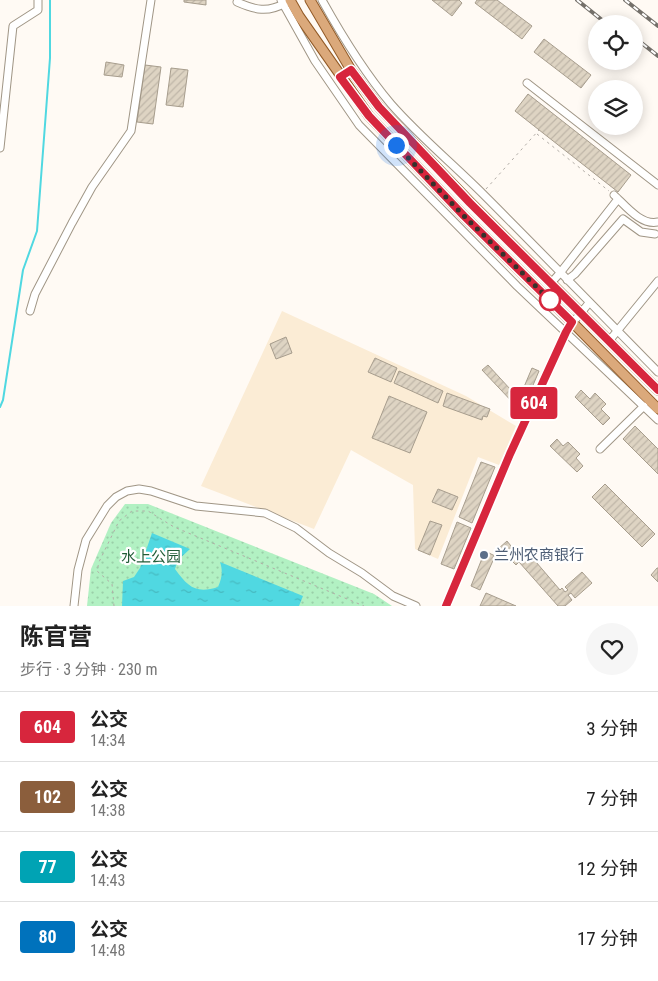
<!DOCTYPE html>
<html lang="zh">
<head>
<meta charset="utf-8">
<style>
  :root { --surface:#fff; --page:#f6f6f6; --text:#222; --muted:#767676; --line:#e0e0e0 }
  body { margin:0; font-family:"Roboto Condensed","Noto Sans SC",sans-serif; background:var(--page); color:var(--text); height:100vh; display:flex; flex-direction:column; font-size:19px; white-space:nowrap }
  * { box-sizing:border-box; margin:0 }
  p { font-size:16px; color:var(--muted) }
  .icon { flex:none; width:28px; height:28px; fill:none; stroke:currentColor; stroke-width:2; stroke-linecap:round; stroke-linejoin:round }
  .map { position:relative; height:606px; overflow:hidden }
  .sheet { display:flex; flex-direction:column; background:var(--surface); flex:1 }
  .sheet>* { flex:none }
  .badge { padding:0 10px; border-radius:4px; font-size:18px; line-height:32px }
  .buttons { position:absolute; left:588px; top:15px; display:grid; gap:10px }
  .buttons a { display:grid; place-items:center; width:55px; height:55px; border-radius:50%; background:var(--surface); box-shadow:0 2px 12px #0003; font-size:25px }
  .you { position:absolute; width:25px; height:25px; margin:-12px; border:4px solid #fff; border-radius:50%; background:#1a73e8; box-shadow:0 0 0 8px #1a73e833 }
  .map>.badge { position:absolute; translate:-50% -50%; box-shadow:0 0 0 2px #fff }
  .round { display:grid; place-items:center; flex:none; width:52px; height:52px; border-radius:26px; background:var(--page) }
  .headline { display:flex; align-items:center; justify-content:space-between; height:85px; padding:0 20px }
  h1 { font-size:24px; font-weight:700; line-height:38px }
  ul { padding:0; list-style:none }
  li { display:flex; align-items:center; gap:15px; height:70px; padding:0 20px; border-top:1px solid var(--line) }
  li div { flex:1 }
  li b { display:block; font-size:19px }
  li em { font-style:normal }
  li .badge { min-width:55px; font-weight:700; text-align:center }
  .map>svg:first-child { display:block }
  .built { fill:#fbecd5 }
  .grass { fill:url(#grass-dots) }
  .water { fill:url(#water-ripples) }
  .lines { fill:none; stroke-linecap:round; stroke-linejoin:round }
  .stream { stroke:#50d8e1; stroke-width:2 }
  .building { fill:url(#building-hatch); stroke:#a79d8d }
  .minor-casing { stroke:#a09686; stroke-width:9 }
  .major-casing { stroke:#925a26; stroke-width:11 }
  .path { stroke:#b1aca6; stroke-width:1; stroke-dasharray:2.5 4; stroke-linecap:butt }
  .minor { stroke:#fff; stroke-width:7 }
  .major { stroke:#dba97b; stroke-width:9 }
  .rail-casing { stroke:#74706a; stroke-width:4 }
  .rail { stroke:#fff; stroke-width:2; stroke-dasharray:5.5; stroke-linecap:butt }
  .line-casing { stroke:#fff; stroke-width:11 }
  .line { stroke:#d7263d; stroke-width:8 }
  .walk { stroke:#36322c; stroke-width:5; stroke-dasharray:0 9 }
  .stop-dot { fill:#fff; stroke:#d7263d; stroke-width:2.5 }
  .service-dot { fill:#5c6f8a; stroke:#fff; stroke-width:2 }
  .labels { text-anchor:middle; stroke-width:4.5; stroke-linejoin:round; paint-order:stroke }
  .service-label { font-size:15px; fill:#4e5e75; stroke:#fff; text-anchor:start }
  .park-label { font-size:15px; fill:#225d38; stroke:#fff }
</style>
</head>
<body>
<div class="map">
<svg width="658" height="606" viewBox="0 0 658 606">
  <defs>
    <pattern id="grass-dots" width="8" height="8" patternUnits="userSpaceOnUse" patternTransform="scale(1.25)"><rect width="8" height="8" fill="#b2f1c3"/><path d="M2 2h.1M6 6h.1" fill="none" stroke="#9acfa8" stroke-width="1.8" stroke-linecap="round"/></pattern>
    <pattern id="water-ripples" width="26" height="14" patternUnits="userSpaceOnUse" patternTransform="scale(1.25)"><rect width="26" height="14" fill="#50d8e1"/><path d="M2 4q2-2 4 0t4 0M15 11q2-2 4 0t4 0" fill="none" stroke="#46bac1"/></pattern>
    <pattern id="building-hatch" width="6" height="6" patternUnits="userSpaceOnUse" patternTransform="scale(1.25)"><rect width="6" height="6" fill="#ded4c3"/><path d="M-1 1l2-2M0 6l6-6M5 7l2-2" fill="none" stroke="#bfb6a8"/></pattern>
  </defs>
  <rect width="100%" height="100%" fill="#fffaf4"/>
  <path class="built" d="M282,311l184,85 50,30 -17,39 -21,-8 -40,102 -23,-10 -2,-64 -62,-35 -37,79 -113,-43z"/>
  <path class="grass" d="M125,504h23l226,90 18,12h-305l4,-37 20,-46z"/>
  <path class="water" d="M152,533l38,16 -12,11 -3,9c13,18 21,25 43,18 4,-9 5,-16 2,-25l83,34 -4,10h-177l1,-25 11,-4 6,-9z"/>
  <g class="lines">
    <path class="stream" d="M0,407l3,-7 20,-130 14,-39 13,-173v-58"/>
  </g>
  <path class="building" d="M184,0h22v5l-22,-3z
    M432,0h27l3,3 -10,13z
    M477,0h20l35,26 -10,13 -47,-36z
    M544,39l47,36 -10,13 -47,-36z
    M106,62l18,3 -2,12 -18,-2z
    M145,65l16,2 -8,57 -16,-2z
    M171,68l17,2 -5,37 -17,-2z
    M528,94l103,81 -13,17 -103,-81z
    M286,337l6,16 -16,6 -6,-15z
    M375,358l22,10 -6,14 -23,-10z
    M488,365l34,37 -5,5 -35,-37z
    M532,368l7,3 -11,26 -7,-3z
    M399,371l44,20 -5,12 -44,-20z
    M581,390l9,9 5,-6 11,11 -5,5 9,9 -7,7 -28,-28z
    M447,393l43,16 -3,8 -4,-1 -1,4 -39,-14z
    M389,396l38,16 -17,41 -38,-15z
    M635,426l23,23v25l-35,-35z
    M557,439l6,7 5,-4 12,12 -4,4 7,8 -6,6 -27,-26z
    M481,462l14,5 -23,56 -13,-6z
    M605,484l50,50 -13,13 -50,-50z
    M438,489l20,8 -6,13 -20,-8z
    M430,521l12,4 -12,30 -12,-5z
    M457,522l14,6 -17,41 -13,-5z
    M507,541l16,20 7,-6 30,35 2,-2 3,4 3,-2 -3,-3 17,-15 10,11 -17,15 -4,-5 -3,2 4,5 -7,6h-7l-39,-44 -3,3 -4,-4 -2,2 -12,-14z
    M485,551l10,5 -15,34 -9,-4z
    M657,568h1v14l-7,-7z
    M486,593l30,13h-36z"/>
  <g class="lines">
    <defs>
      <path id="minor" d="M281,0l34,61 44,64 158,161 141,134
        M322,0c20,36 42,72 69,104 28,32 62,60 92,90 59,59 117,119 175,178
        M237,2c18,8 31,11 48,1
        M527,83l131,102
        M0,148l13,-122 25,-16v-10
        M614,195c11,10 27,31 44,27
        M567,280l8,-6 48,-55 18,13 14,2
        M551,283l9,-10 58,-74
        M30,311l5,-17 37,-71 20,-36 39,-56 20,-131
        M609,341l49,-60
        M600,449l44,-43
        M74,606l4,-36 8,-30 21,-34 9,-9 11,-6 12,-2 12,2 45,15 69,7 31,15 33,25 33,20 31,23 23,10
        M446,606l64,-152 56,-123 23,-28"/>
      <path id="major" d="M290,0l9,16 70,100 95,100 108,106 86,87
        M310,0l41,70 28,37 92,96 187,187"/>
    </defs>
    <use href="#minor" class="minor-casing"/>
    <use href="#major" class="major-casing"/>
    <path class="path" d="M537,134l72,57
      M486,189l53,-59
      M114,606l-2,-22 -15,-13 2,-9 20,-41 13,-10h16l26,16 190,79"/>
    <use href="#minor" class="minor"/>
    <use href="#major" class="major"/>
    <defs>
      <path id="rail" d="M577,0l30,24
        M625,0l33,26
        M634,37l24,19"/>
    </defs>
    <use href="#rail" class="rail-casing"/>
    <use href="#rail" class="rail"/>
  </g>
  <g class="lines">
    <defs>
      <path id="line" d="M446,606l64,-152 56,-122 6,-10 -108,-106 -95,-100 -29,-39 11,-7 28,37 91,96 188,187"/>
    </defs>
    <use href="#line" class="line-casing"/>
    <use href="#line" class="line"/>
    <path class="walk" d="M396,145l68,71 88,86 -2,-2"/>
  </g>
  <circle class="stop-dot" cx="550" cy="300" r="10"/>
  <circle class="service-dot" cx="484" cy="555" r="5"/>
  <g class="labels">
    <g class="service-label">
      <text x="494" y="560">兰州农商银行</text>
    </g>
    <g class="park-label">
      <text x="151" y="562">水上公园</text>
    </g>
  </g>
</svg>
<div class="buttons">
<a><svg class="icon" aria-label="locate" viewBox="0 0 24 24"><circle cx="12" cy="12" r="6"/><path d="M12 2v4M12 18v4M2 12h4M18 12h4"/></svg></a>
<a><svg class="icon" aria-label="layers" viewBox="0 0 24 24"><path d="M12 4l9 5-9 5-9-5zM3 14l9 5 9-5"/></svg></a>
</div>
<div class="you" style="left:396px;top:145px"></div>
<b class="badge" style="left:534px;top:403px;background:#d7263d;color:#fff">604</b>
</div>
<section class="sheet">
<div class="headline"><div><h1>陈官营</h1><p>步行 · 3 分钟 · 230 m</p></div><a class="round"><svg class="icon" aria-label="heart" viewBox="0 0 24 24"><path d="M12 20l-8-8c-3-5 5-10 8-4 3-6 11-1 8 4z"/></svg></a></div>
<ul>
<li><span class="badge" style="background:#d7263d;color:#fff">604</span><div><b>公交</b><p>14:34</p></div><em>3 分钟</em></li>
<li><span class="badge" style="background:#8b5e3c;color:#fff">102</span><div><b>公交</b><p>14:38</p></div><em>7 分钟</em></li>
<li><span class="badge" style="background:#00a3b4;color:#fff">77</span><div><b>公交</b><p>14:43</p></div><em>12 分钟</em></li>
<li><span class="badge" style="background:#0072bc;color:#fff">80</span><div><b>公交</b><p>14:48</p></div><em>17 分钟</em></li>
</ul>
</section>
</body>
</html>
